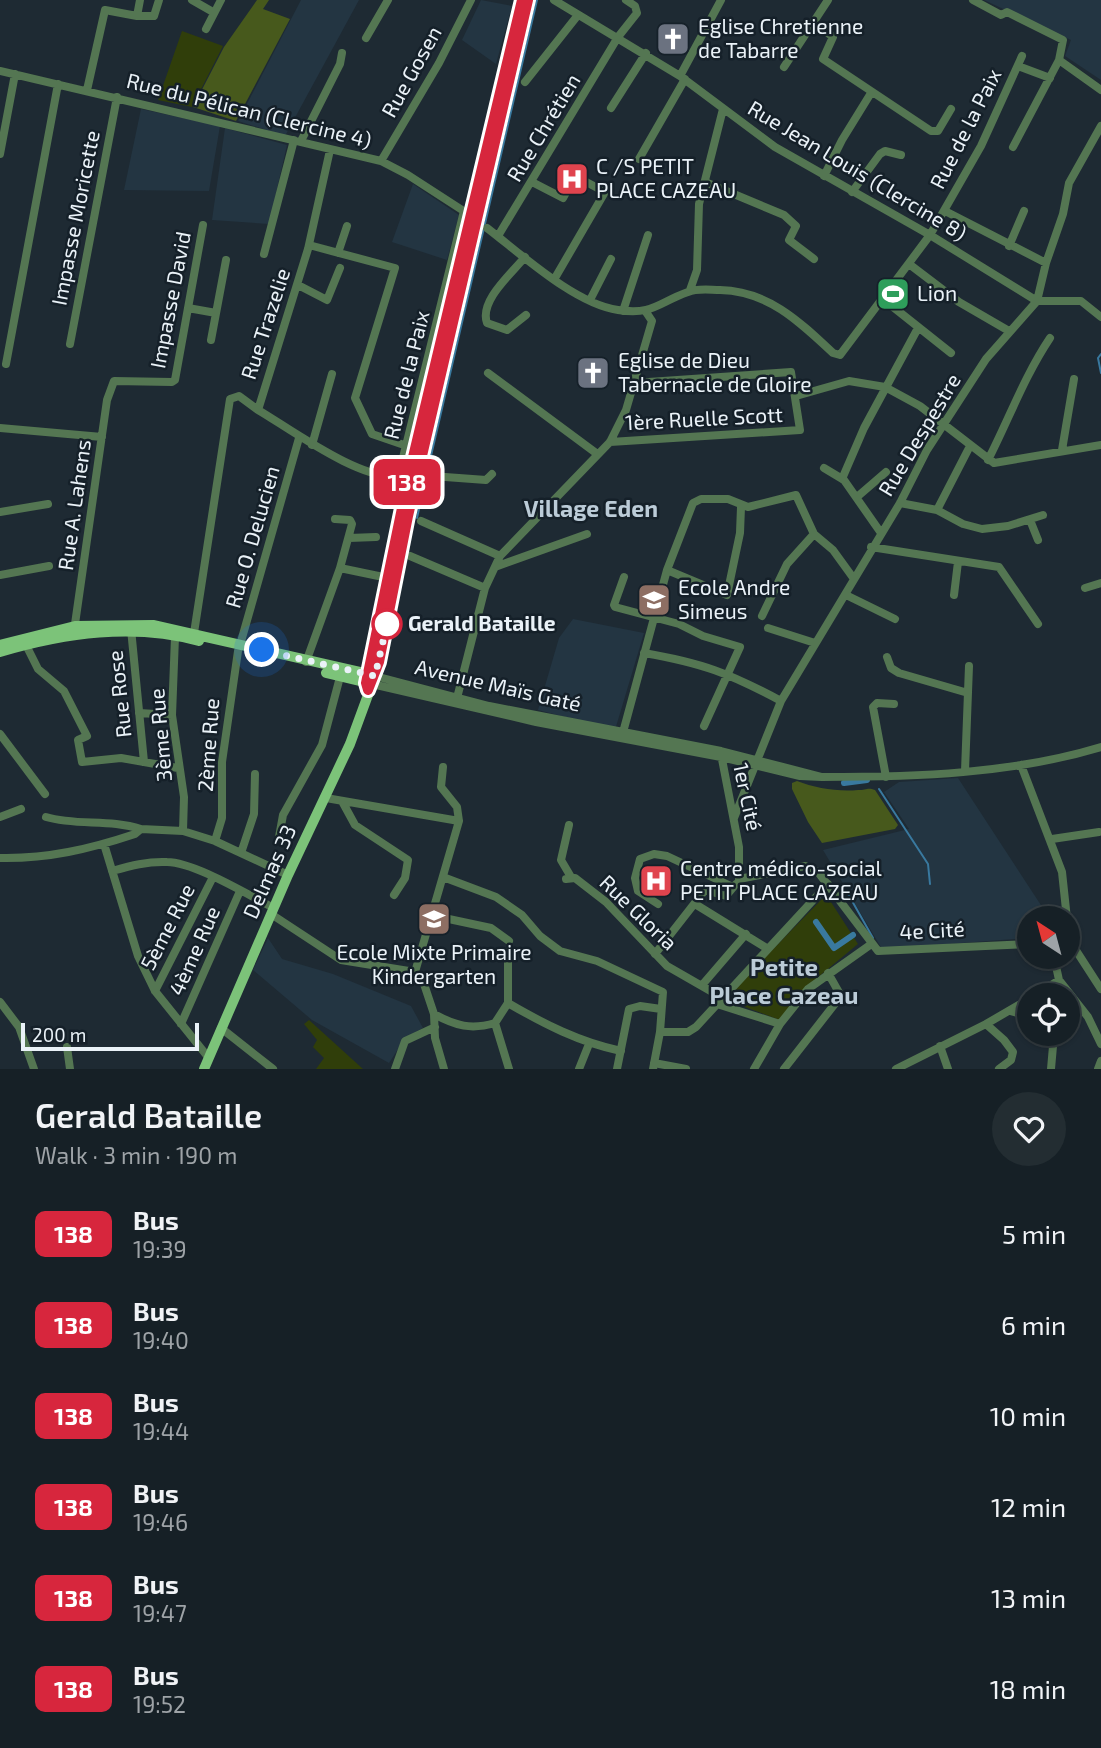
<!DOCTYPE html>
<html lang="en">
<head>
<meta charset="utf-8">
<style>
  :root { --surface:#162026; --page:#232d32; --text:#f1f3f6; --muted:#9ea3a7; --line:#353e43 }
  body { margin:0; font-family:"Exo 2",sans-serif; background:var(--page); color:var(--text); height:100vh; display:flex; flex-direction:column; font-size:26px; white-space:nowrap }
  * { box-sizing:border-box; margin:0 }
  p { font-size:23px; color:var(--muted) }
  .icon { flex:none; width:38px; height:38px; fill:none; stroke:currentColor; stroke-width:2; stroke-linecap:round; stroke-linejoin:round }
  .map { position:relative; height:1069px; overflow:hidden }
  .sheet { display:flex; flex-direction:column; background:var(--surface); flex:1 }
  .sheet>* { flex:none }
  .badge { padding:0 14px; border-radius:10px; font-size:24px; line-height:46px }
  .needle { width:46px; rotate:324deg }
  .buttons { position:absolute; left:1017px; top:906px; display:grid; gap:14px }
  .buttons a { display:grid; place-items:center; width:63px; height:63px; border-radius:50%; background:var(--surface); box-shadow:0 2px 5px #0004,0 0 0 2px var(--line); font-size:35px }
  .scale { position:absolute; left:21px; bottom:18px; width:178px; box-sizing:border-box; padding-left:7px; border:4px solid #eaf2f8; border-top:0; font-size:19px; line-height:24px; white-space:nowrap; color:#eaf2f8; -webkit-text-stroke:5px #152029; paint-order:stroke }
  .you { position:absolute; width:35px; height:35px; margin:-18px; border:5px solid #fff; border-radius:50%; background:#1a73e8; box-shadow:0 0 0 10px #1a73e833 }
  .map>.badge { position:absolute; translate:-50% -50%; box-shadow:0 0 0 4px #fff }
  .round { display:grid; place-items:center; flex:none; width:74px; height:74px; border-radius:37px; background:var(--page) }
  .headline { display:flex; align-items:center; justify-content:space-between; height:119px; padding:0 35px }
  h1 { font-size:33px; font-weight:600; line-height:52px }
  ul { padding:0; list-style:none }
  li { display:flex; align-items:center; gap:21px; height:91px; padding:0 35px }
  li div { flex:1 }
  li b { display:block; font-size:26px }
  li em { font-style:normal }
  li .badge { min-width:77px; font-weight:700; text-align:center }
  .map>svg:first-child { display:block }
  .built { fill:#233542 }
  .green { fill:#303e0a }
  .forest { fill:#47591c }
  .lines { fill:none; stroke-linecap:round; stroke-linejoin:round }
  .stream { stroke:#39799f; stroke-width:2 }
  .canal { stroke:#39799f; stroke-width:6 }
  .minor { stroke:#547652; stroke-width:8 }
  .major { stroke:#7cc379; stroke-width:10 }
  .line-casing { stroke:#fff; stroke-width:16 }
  .line { stroke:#d7263d; stroke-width:10 }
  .walk { stroke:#eaf2f8; stroke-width:7; stroke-dasharray:0 12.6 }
  .stop-dot { fill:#fff; stroke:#d7263d; stroke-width:3.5 }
  .labels { text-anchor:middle; stroke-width:5; stroke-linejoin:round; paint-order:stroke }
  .poi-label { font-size:21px; fill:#eaf2f8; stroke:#152029; text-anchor:start }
  .street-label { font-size:21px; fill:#eaf2f8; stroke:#152029 }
  .stop-label { font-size:21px; font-weight:bold; fill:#eaf2f8; stroke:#152029; text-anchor:start }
  .neighbourhood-label { font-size:23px; font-weight:bold; fill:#bbcbd7; stroke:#152029 }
  .quarter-label { font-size:24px; font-weight:bold; fill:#bbcbd7; stroke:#152029 }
</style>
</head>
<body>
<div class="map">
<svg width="1101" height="1069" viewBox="0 0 1101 1069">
  <rect width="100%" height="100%" fill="#1e2a33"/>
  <path class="built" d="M301,0h58l-74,136 -47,-15z
    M481,0l31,6 -16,58 -34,-24z
    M984,0h117v80l-36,-24 6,-16z
    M141,109l79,17 -11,65 -85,-1z
    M225,128l62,17 -18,79 -57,-4z
    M413,184l46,31 -12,45 -55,-18z
    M573,619l71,14 -29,97 -77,-20 21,-72z
    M958,778l92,141h-21v19l-147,11 -59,-99 86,-21 -25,-37 15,-10z
    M268,938l14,21 51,15 78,32 12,22 -17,9 -17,26 -77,-43 -59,-50z"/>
  <path class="green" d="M182,31l41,15 -31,61 -34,-7z
    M822,899h7l29,45 -52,43 -26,33 -35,-13 -11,-11 2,-9z
    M309,1020l54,49h-47l8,-11 -11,-11 4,-7 -13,-16z"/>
  <path class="forest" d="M257,0h12l-6,9 27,10 -54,102 -43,-14 31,-60z
    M797,781c18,7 41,11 61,9 8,0 10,-3 17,0l23,35 -3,4 -73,14 -14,-21 -16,-33v-6z"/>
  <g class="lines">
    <path class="stream" d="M1101,354l-3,4 3,15
      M427,473l110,-473
      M417,518l9,-40
      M879,789l49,75 2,20
      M843,885l30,53"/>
    <path class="canal" d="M844,783l23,-3
      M816,922l18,26 19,-13"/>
    <path class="minor" d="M192,0l21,12
      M554,0l126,76 95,71 155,88 107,66h44l20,16
      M973,0l28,15 6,-3 56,28 -4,20 -46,87
      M137,16h17l5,-16
      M814,22l19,15 -10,22 108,72h7l13,-22
      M206,29l15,-29
      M366,38l22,-38
      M1059,60l42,30
      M1018,66l32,12
      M784,67l44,-67
      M0,71l381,90 27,14 68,44
      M680,76l41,-76
      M525,82l53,-67
      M87,90l18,-80 32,6 3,-16
      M611,108l35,-55
      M301,141l39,-77 2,-11
      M0,154l15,-80
      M639,159l46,-80
      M381,161l58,-98 32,-63
      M824,176l18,-36 29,-47
      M532,182l31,16 12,-22 30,16 -50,86
      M705,182l79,33 12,11 -7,14 25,19
      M852,192l28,-38 5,-3 16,4
      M945,211l101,52
      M487,228c34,26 88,76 131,82 36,5 39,-7 70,-18 9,-4 22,-2 32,-2 48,1 79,31 113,63l7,2 90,-120 51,-89 41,-90
      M498,236l120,-199 19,-24 -2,-7 -9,-6
      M309,245l86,23 -40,130 17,36 35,12
      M1009,246l15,-35
      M338,253l9,-27
      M264,254l30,-114
      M525,257c-14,17 -46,44 -38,66l20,7 19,-15
      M909,264l50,38 50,29
      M298,285l29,15 13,-32
      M690,290l7,-20 2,-66 24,-95
      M883,299l68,54
      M590,300l21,-41
      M188,308l28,5
      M623,311l25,-76
      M211,340l15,-80
      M70,344l47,-247
      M6,364l52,-280
      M488,373l108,80
      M796,396l53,-15 36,6 35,19 74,57 107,-18
      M258,410c28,16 109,76 141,64l65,-263
      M0,428l102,9
      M610,442l190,-12 -9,-58 -157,11
      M312,445l20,-71
      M1062,450l12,-71
      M988,460c21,-41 36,-83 62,-122
      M824,468l20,12 37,53
      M418,475l68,5 6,-6
      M842,479l22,-51 54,-100
      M857,497l29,-25
      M900,503l37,7 26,14 19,5 26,-3 35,-11
      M937,510l33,-64
      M0,512l48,-8
      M335,519l15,1 2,4 -12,44
      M1030,520l8,20
      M421,521l79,35
      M349,538l27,-1
      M871,547l128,20 39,57
      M410,556l75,32
      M495,567l92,-33
      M667,570l60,25 13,-62 1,-26
      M0,575l49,-9
      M624,577l-10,28 1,2 64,17 24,12 37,11 -36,79
      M1085,588l16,-5
      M846,595l49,24
      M954,595l4,-33
      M762,616l25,-52 27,-30
      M768,628l47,15
      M131,629l13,133
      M74,631l33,-231 7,-19 58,1 3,-2 28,-155
      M194,633l36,-234 9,-3 19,14 50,-161 22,-99
      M175,637l-3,78 12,82 -1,34
      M26,645l12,24 26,22 23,45 -9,4 4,22 39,-4 57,10
      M240,645l59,-207
      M644,653c58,10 85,20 137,48
      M887,657l4,11 8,5 69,20
      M306,662l34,-94 48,10
      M372,684l164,38 185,35 79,19 22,1 -101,-26 -232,-45 -114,-30
      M456,702l29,-114 15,-32 110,-114 16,-32 26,-89 -6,-9
      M139,713l33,2
      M0,734l45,60
      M622,736l45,-166 26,-67 8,-4h27l20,8 48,-12 18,39 19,16 21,29
      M721,754l18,93v32l66,-13 13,6 60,79 151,-7
      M1021,765l41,107 5,47
      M965,771l4,-105
      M822,777c93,0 190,-3 279,-30
      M886,777l-13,-70 4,-4 17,1
      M326,798l133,23
      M343,803l12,22 53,35 -3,18 -11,17
      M0,817l21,-8
      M46,817c31,9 63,2 95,12
      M734,818l47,-117 119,-198 27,-53 59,-91 51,-58 9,-38 17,-49 6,-31 32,-57
      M569,825l-8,35 10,17
      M279,837l4,-22 39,-70 18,-68
      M1052,839l47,-7
      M215,841l7,-23v-56l16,-111
      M104,844l34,112 17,35 53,66
      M241,853l13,-39 1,-40
      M0,858c47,1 90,-9 135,-24l6,-5 42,2 32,10 73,34
      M112,871c18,-5 36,-10 55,-9 27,0 81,33 107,46
      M443,877l53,20 26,18 18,21 20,15 37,10 66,31 -3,40 -7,37
      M566,879l9,-1 31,24 61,64 54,31
      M658,904l-20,-13 -3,-13 5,-19 14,-5 13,2 66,31
      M695,904l73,45
      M271,914l70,46 74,12
      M430,915l61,13 18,13
      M1068,938l33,51
      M655,954l50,-64 21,6 10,-12
      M1054,957l5,23 29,37 13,27
      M415,972l7,6 12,36c22,12 37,16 61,9l13,-20c36,21 71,39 113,48
      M415,972l44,-151 -2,-14 -16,-20 2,-20
      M703,984l43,-50
      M155,991l57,-112
      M1034,996l25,-16
      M0,1002l19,25 15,42
      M508,1003v-51
      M717,1004l63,20
      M1010,1011l19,5
      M434,1014l1,24 9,31
      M495,1023l14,46
      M181,1024l59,-133
      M986,1024l18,16 9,12 -2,8 -12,9
      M221,1028l52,41
      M660,1032h28l8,-5 132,-143
      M1046,1034l7,12 -2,23
      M940,1046l8,23
      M67,1047l3,22
      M654,1063l32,6
      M395,1069l10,-28 30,-14
      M579,1069l10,-25
      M617,1069l12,-60 11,-3 21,3
      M754,1069l26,-45 28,-35 62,-44
      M784,1069l57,-73 -13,-23
      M896,1069l90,-45 43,-25
      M1098,1069l3,-8"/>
    <path class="major" d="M485,152l13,-56
      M0,645l75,-19 78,-1 220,50
      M0,652c65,-19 133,-29 199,-11
      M326,673l46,11
      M367,689l33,-176 57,-240
      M204,1069l84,-194 62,-131 25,-68 33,-160 120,-516"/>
  </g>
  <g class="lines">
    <defs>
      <path id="line" d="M522,0l-113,474 -43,209 2,7 11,-28 29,-146 120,-516"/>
    </defs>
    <use href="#line" class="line-casing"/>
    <use href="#line" class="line"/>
    <path class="walk" d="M262,650l113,26 12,-52"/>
  </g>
  <defs>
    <symbol id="church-square" viewBox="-11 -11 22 22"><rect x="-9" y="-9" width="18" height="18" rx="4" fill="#6b7280" stroke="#152029"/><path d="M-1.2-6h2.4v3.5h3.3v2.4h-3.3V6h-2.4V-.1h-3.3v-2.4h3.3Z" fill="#fff"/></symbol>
    <symbol id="hospital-square" viewBox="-11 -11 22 22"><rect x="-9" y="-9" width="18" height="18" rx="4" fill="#e0444e" stroke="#152029"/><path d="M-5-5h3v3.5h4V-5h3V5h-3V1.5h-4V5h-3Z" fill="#fff"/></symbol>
    <symbol id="stadium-square" viewBox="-11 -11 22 22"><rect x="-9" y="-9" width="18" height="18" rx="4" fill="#2e9e5b" stroke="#152029"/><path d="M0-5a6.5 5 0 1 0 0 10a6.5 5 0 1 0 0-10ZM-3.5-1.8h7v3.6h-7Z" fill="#fff"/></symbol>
    <symbol id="school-square" viewBox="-11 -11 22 22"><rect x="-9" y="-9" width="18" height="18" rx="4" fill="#8d6e63" stroke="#152029"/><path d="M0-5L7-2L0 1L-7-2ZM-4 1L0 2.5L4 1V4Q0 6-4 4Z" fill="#fff"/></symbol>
  </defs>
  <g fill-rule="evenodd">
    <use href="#church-square" x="654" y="20" width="38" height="38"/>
    <use href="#hospital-square" x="553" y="160" width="38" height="38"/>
    <use href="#stadium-square" x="874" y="275" width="38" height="38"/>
    <use href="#church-square" x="574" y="354" width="38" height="38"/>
    <use href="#school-square" x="635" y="581" width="38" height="38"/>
    <use href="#hospital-square" x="637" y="862" width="38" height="38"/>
    <use href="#school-square" x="415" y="900" width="38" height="38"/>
  </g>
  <circle class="stop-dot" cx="387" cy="624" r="14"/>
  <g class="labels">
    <g class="poi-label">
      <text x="698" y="34">Eglise Chretienne<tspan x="698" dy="24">de Tabarre</tspan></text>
      <text x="596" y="174">C /S PETIT<tspan x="596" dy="24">PLACE CAZEAU</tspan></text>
      <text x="917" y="301">Lion</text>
      <text x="618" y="368">Eglise de Dieu<tspan x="618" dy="24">Tabernacle de Gloire</tspan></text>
      <text x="678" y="595">Ecole Andre<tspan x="678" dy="24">Simeus</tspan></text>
      <text x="680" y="876">Centre médico-social<tspan x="680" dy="24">PETIT PLACE CAZEAU</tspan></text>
      <text x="434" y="960" text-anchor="middle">Ecole Mixte Primaire<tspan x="434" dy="24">Kindergarten</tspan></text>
    </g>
    <g class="street-label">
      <text transform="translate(412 72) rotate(-61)" y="7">Rue Gosen</text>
      <text transform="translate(249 111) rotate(14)" y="7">Rue du Pélican (Clercine 4)</text>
      <text transform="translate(544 128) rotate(-59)" y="7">Rue Chrétien</text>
      <text transform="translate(966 129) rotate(-63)" y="7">Rue de la Paix</text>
      <text transform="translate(857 171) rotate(31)" y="7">Rue Jean Louis (Clercine 8)</text>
      <text transform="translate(76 218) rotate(-79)" y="7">Impasse Moricette</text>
      <text transform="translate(171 300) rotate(-79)" y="7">Impasse David</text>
      <text transform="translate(266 324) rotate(-72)" y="7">Rue Trazelie</text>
      <text transform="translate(407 375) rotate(-76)" y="7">Rue de la Paix</text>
      <text transform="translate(704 419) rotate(-3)" y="7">1ère Ruelle Scott</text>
      <text transform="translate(920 435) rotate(-59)" y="7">Rue Despestre</text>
      <text transform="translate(75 505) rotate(-82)" y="7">Rue A. Lahens</text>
      <text transform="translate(253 537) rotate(-74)" y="7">Rue O. Delucien</text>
      <text transform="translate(498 686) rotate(13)" y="7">Avenue Maïs Gaté</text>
      <text transform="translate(120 694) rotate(-96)" y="7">Rue Rose</text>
      <text transform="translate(161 735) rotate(-95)" y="7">3ème Rue</text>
      <text transform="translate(209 745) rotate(-86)" y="7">2ème Rue</text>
      <text transform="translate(747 797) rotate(78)" y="7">1er Cité</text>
      <text transform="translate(270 872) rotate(-66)" y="7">Delmas 33</text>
      <text transform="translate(638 913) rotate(44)" y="7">Rue Gloria</text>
      <text transform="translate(168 927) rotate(-63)" y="7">5ème Rue</text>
      <text transform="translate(932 931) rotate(-3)" y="7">4e Cité</text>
      <text transform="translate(195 951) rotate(-66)" y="7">4ème Rue</text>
    </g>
    <g class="stop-label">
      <text x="408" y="631">Gerald Bataille</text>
    </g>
    <g class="neighbourhood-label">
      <text x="591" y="517">Village Eden</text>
    </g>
    <g class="quarter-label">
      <text x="784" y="976">Petite<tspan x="784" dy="28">Place Cazeau</tspan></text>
    </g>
  </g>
</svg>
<div class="buttons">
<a><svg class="needle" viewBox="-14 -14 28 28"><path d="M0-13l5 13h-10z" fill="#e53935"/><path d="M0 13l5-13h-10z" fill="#9ea3a7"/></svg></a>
<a><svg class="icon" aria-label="locate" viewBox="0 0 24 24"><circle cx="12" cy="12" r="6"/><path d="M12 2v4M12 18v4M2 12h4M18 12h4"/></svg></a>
</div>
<div class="scale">200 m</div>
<div class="you" style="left:262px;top:650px"></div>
<b class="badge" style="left:407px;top:482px;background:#d7263d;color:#fff">138</b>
</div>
<section class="sheet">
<div class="headline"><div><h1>Gerald Bataille</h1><p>Walk · 3 min · 190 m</p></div><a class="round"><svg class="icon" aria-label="heart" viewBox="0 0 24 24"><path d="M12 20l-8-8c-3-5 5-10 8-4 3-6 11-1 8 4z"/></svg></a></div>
<ul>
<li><span class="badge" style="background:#d7263d;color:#fff">138</span><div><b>Bus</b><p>19:39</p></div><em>5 min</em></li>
<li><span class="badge" style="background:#d7263d;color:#fff">138</span><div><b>Bus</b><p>19:40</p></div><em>6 min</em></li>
<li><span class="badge" style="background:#d7263d;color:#fff">138</span><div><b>Bus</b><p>19:44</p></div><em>10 min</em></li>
<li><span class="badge" style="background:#d7263d;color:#fff">138</span><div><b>Bus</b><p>19:46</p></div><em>12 min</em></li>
<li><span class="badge" style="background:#d7263d;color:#fff">138</span><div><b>Bus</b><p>19:47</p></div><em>13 min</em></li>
<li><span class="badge" style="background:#d7263d;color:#fff">138</span><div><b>Bus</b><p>19:52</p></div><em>18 min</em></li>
</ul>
</section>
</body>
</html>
